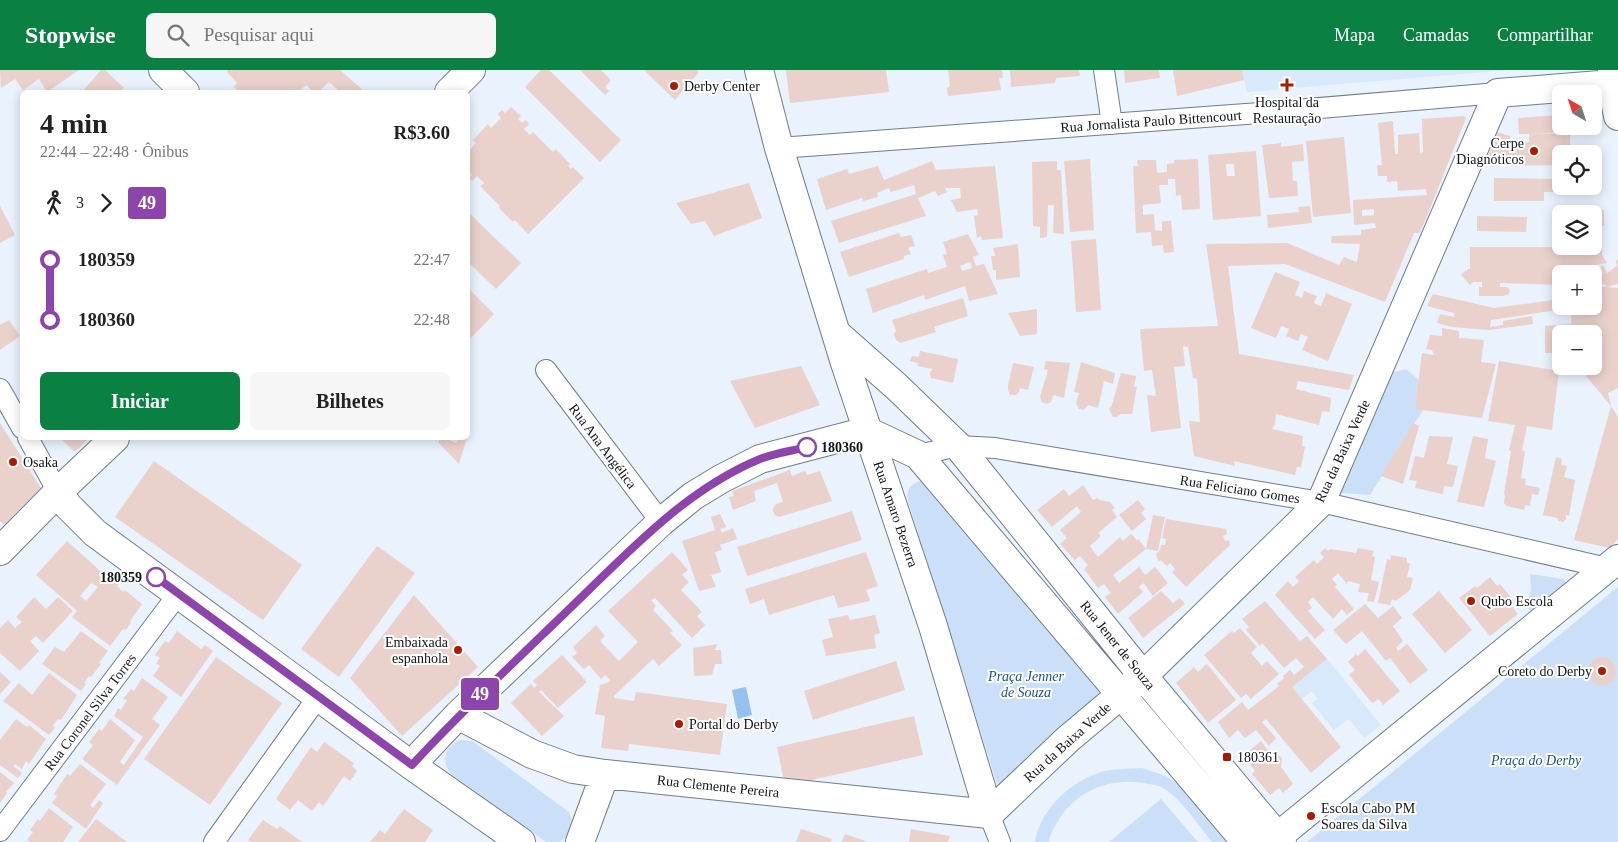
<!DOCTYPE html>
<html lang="pt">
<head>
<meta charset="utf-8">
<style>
  :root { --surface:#fff; --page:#f6f6f6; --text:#222; --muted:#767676; --accent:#0b8043 }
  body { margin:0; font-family:Georgia,serif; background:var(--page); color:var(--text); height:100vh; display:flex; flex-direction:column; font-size:19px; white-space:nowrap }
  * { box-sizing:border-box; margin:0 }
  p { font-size:16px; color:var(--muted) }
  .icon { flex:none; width:28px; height:28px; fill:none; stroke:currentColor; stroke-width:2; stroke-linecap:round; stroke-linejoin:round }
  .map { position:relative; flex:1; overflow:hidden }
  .drawer { position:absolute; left:20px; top:20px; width:450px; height:350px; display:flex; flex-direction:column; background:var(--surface); border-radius:8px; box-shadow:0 2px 12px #0003 }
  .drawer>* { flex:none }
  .badge { padding:0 10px; border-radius:4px; font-size:18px; line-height:32px }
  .needle { width:32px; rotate:321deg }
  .controls { position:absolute; left:1552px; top:15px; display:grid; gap:10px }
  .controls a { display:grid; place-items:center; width:50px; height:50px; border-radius:8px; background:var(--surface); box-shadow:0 2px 12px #0003; font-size:25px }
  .map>.badge { position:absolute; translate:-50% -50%; box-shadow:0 0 0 2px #fff }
  .legs { display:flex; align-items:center; gap:8px; height:55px; padding:0 20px; font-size:16px }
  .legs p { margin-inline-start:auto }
  .headline { display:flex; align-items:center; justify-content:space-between; height:85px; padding:0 20px }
  h1 { font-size:28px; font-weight:800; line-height:38px }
  .action { display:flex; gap:10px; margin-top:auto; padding:10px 20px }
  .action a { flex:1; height:58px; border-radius:8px; background:var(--accent); color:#fff; font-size:20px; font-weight:800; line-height:58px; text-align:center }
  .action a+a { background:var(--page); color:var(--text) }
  ul { padding:0 20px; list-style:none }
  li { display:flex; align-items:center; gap:18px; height:60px; font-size:19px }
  li i { display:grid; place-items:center; width:8px; height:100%; margin:0 6px; background:currentColor }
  li i::after { content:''; width:12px; height:12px; margin:-6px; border:4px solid; border-radius:50%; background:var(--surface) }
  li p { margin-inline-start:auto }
  li:first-child i { background:linear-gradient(#0000 50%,currentColor 0) }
  li:last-child i { background:linear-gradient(currentColor 50%,#0000 0) }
  header { display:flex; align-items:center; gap:30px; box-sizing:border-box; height:70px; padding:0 25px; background:var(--accent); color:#fff }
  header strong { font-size:24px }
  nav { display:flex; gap:28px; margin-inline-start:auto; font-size:18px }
  .search { width:350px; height:45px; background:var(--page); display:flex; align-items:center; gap:12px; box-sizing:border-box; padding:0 18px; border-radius:8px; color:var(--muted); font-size:19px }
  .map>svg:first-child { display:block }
  .built { fill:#d8e9fb }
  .green { fill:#cbe0f8 }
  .water { fill:#95c0f0 }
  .building { fill:#ead1cc; fill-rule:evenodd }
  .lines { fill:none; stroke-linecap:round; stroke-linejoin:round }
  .street-casing { stroke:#6f7d8c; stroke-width:22 }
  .secondary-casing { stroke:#6f7d8c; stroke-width:30 }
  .primary-casing { stroke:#6f7d8c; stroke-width:30 }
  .street { stroke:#fff; stroke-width:20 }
  .secondary { stroke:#fff; stroke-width:28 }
  .primary { stroke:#fff; stroke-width:28 }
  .line-1-casing { stroke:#fff; stroke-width:11 }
  .line-1 { stroke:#8e44ad; stroke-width:8 }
  .poi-dot { fill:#ab1b02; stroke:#fefefe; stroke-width:2 }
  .stop-1-dot { fill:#fff; stroke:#8e44ad; stroke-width:2.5 }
  .labels { text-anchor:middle; stroke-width:4; stroke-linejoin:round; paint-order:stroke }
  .poi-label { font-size:14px; fill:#10151b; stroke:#fefefe; text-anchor:start }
  .street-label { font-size:14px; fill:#10151b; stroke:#fefefe }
  .stop-label { font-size:14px; font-weight:bold; fill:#10151b; stroke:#fefefe; text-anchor:start }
  .park-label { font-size:14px; font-style:italic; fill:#18538d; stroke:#fefefe }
</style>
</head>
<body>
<header>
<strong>Stopwise</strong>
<div class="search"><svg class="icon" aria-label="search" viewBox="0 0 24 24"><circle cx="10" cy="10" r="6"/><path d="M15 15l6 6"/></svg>Pesquisar aqui</div>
<nav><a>Mapa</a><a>Camadas</a><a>Compartilhar</a></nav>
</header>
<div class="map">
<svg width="1618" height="772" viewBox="0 0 1618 772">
  <rect width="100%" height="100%" fill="#e9f2fd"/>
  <path class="built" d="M1242,0h268l-263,22z
    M1327,589l54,66 -17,13 -15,-19 -15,11 -22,-27 6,-4 -6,-8 -10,8 -10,-12z"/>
  <path class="green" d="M1386,294l9,8 11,-3 13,11 4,30 -53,85 -41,-3z
    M921,411h5l178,211 -103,94 -4,-2 -89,-283c-2,-11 3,-18 13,-20z
    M1530,504l34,5 2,4v3l-33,28 -8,-9 6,-14z
    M1618,517v255h-311z
    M460,670l12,1 97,71c5,10 3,25 -10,30 -3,0 -9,0 -13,0l-95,-68c-11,-14 -6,-27 9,-34z
    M1142,698l24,8 22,16 40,50h-16c-14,-17 -33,-47 -53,-56 -3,-1 -8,-2 -11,-2 -35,-8 -72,6 -90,37 -4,7 -8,13 -9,21h-14c5,-31 32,-57 60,-68 15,-6 32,-5 47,-6z
    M1161,729l37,43h-89z"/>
  <path class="water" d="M746,617l6,28 -14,4 -6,-29z"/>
  <path class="building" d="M0,0h79l-32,22 -8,-13 -16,11 -8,-11 -14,9z
    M101,0h4l19,18 -4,4h-38z
    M228,0h112l25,22h-29l2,-2 -9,-8 -8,7 3,3h-10l-8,-7 -8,7h-59l-5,-5 3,-4 -10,-11z
    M541,0h8l72,70 -21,22 -75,-75z
    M580,0h21l10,10 -6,7 4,4 -4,4z
    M644,0h53l2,2 -24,28z
    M786,0h100l3,22 -99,11z
    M948,0h54l1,8h-4l2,12 -53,6 -1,-8 3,-2z
    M1010,0h69l1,6 -24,2 -1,5 -44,4z
    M1124,0h35l1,8 -35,5z
    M1173,0h69l2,10 -67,16z
    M511,37l10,9 -3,3 4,4 4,-3 3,4 -5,5 6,6 3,-3 20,20 3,-3 14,15 -2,2 3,3 2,-2 11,11 -56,56 -13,-14 -2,2 -14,-14 1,-2 -20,-20 4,-3 -7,-7 -5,5 -3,-3 3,-3 -4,-5v-18l8,-9 -3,-3 15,-16 3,4 10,-10 -3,-4 4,-4 3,3z
    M1561,45v11h13l1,5 -43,3 38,-1v15l7,-1v7h-16l-1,11 -75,1 12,-34 13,4v7l19,-1v-8h-10l-1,-16z
    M1464,46l2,2 -41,103 -6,12h-5l-29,69 -100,-38 -57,2 11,88 115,21 -5,15 -51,-9 -2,8 35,9 -1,14 -8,-1 -3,14 -43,-11 -1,10 -3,5 31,7 -1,10 3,1 -4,20h-4l-2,8 -61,-14 1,5 -41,-10 -5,-35 11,1 -3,-43 -4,-1 -5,-31 -5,-1 2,20 -11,1 7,61 -30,4 -4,-37 9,1 -4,-26 -8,1 -4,-42 78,-3 -12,-82 81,-1 52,22 5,-8 13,5 3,-18 -29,-1 1,-7 29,-1v-5l15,-2 -1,-5 -21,2 -1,-25 74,-5 -1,-6 -28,2 -1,-10 -10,1v-6h-9l-1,-11h5l-4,-42 15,-2 2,33h3v-19l21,-2 1,20 3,-1 -1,-33zM1374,139v6l-12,1v-6z
    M1344,67l7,76 -38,4 -7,-76z
    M1281,73v4l22,-3 1,17 -12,1 1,19h4l1,15 -29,2 -7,-53z
    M1256,81l5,65 -48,4 -5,-65zM1226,94h8l1,12h-8z
    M1090,89l4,71 -24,2 -6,-71z
    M1198,89l2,50 -18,1 -1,-15 -5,1 -1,-17h-7v6h-9l2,18 -18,2v10l11,-1 1,16 7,1v-10h9l3,31 -10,1 -1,-8 -11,1 -1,-14 -15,1 -3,-67h5l-1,-6h19l1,13 10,-1v-8l7,-1v-3z
    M932,91l4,9 59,-4 8,72 -21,2 -1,-4 -4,2 -3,-22 4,-1 -1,-6 -20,3 -6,-12 10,-2 -1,-10h-15l2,4 -9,4 -3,-5 -17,7 8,18 -87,27 -8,-22 85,-27 -2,-9 -23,7 -2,-4 -12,5 1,4 -15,4 -1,-3 -36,12 -9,-31 30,-10 2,5 29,-8 6,14z
    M1057,91v9h4l3,64 -11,-1 1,-28h-6l-1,32 -7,1v-11l-7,-1 -1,-64z
    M1494,108l60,1v13h-10v9h-50z
    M749,113l13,35 -48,18 -9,-15 -14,3 -15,-21z
    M0,136l15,29 -15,8z
    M1310,136l2,17 -44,5 -1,-13 32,-3 -1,-5z
    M1559,138v5h2v16h-7l-1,-20z
    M1567,138h9l1,3 27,-1v16h-10v-12h-28z
    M468,142l53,51 -25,26 -28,-27z
    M1477,146l50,1 -1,15 -49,-1z
    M899,163l2,4 10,-2 4,11 -7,2 3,6 -7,2v3l-55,18 -9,-25z
    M968,164l11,21 -6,2 3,9 8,-2 14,30 -29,7 -4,-15 -40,14 -1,-5 -51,18 -7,-24 61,-20 1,4 19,-6 -4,-12 4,-1 -4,-12zM970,192l2,6 -10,3 -2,-5z
    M1096,169l5,71 -25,2 -5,-71z
    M1018,174l2,33 -24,3v-10h-3l-2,-14h4l-2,-8z
    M1470,177h132v8l5,8 -12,2 3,4 5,-4 4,8 10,-7 -1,-6h2v24l-12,3 -1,-3 -11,1v-11h-33v11l-61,-2v4h7l3,3 -1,4 -6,2h-24v-9h3v-5h-9l-3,3 -9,-10 7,-6h2z
    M1275,202l25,10 -5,13 7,3 2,-7 13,5 -3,7 7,3 5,-13 26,11 -24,57 -26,-11 6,-13 -7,-3 -3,7 -12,-5 3,-7 -8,-3 -5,12 -25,-10z
    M1594,216l24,2v100l-10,5 3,13 7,11v122l-9,9 -35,-8 37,-134 -31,-37 1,-3h13v-32h-33v25h-7l-1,-6h-8v-27l26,-2v-16l-80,12 -1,7 13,-2v-4l29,-5 1,8 -44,6 -37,-3 -15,-4 3,-9 14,3v-4l-27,-7 6,-12 61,14 67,-9v7h33z
    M468,218l26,26 -25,26 -1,-2z
    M963,228l5,18 -34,11 2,5 -36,11 -4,-3 -2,-6 2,-3 -4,-11z
    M1037,239v25l-17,2 -12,-23z
    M9,250l11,16 -20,14v-25z
    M1442,258l17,3v7l25,2 -3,22 15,2 -14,54 -67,-9 7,-56 12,2 -2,-5 -6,-1 4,-14 12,1z
    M920,281l38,8 -5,24 -22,-5 -1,-6 3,-3 -16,-3 1,-3 -8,-2 2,-5 7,1z
    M1046,291l24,2 -6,35 -11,-3 -2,7 -4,2 -5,-2 -2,-5 8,-27 -4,-1z
    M1499,291l60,10 -7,59 -25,-4 -5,24 3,1 -4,27 5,1 -1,6 15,3 -2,7 -6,-1 -2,12 -5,-1 -1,5 -17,-4 -3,-3 1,-8 -1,-1 7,-43 -2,-1 6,-25 -27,-4z
    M1081,292l34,11 -2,11 -9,-3 -6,27 -10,-3 -4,5 -5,-1 -3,-5 3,-11 -5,-1z
    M1013,293l21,4 -6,23 -8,-2 -1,4 -3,3h-6l-2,-5v-5z
    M801,296l19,39 -65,23 -25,-47z
    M1121,303l15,3 -2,11 3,-1 -5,28h-11l-4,3h-4l-4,-8 3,-4z
    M0,353l41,65 -37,37 -4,-4z
    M1413,353l6,3 -16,58 -22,-8z
    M1429,366l24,1 -6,27 11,2 -5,21 -9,-1 -1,8 -28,-6 2,-7 -8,-1 6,-24 9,2z
    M1473,366l15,3 -3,19 11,3 -12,46 -27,-5z
    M60,368h29l-14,14z
    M441,368h9l-1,2 7,3 3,-5h8l-8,26 -21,-22z
    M1556,387l6,2 -1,6 6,1 -3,11 11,3 -6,36 -3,-1v4l-3,3 -4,-1 -2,-3 -14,-3z
    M154,391l148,104 -39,55 -148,-103z
    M790,400l2,6 13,-5 2,4 13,-4 12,30 -53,16 -4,-2 -2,-3v-4l3,-4 7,-2 -6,-19 -23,8 2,10 -23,9 -4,-13 5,-1 -2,-5z
    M1083,415l10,15 4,-2 3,2 10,2 5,6 -3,2 5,7 -19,16 3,3 -11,10 8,11 22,-20 3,4 8,-7 6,6 1,-1 8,10 7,-34 12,2 -7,34 -12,-2 -33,26 6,8 20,-16 6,8 10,-8 13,16 -15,13 -9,-13 -5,4 4,5 -25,22 -13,-17 6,-4 -7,-9 -6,4 -14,-19 4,-4 -8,-9 -5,4 -15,-16 7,-6 -7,-8 21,-18 -4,-6 -25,21 -15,-17 27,-21 5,7z
    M1138,430l7,9 -4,4 5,6 -14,12 -13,-16z
    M852,441l10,29 -115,36 -10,-29z
    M720,444l6,13 -6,2 2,4 11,-5 4,11 -17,6 2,5 -7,2 6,20 -10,3 5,12 -17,4 -17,-50 33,-11 -4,-13z
    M1166,449l60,10 1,5 -4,2 2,5 4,-1 1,5 -44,42 -14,-15 3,-3 -5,-6 -3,3 -6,-6 -3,1 -2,-8 3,-1 2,-7h4l1,-6 -4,-1z
    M67,471l40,36 3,-4 11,8 -4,5 6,6 2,-2 17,14 -12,17 1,1 -5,8 -3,-1 -13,17 -38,-29 5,-6 -41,-36zM91,513l7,4 -12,14 -6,-5z
    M377,476l38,27 -76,104 -38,-28z
    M1325,478l3,3 2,-2 26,4 2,-5 16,3 -2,5 3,1 -4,23 8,2 -5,20 -7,-1 2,-8 -11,-1 2,-8 -12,-3 -1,3 -9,-11 -6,6 5,6 -2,2 19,22 -7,6 -5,-6 -9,10 -20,-22 -5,5 4,6 -4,3 17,19 -10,9 -40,-44 13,-14 5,6 6,-6 -4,-4 19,-17 3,4 7,-7 -4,-4z
    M672,482l16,18 -6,5 7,7 -8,8 21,22 -5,4 8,9 -13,13 -37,-40 -4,2 5,6 -3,4 20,21 -3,2 12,12 -23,21 -6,-7 -39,37v2l20,3 2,-9 91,12 -7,51 -91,-11 -1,7 -27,-3 4,-32 -10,-2 5,-29 7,-2 3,-3 -5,-5 -4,4 -12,-14 -5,4 -12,-12 5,-4 -4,-6 23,-22 9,11 -5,5 19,20 19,-19 -30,-31z
    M866,482l12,34 -12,4 4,11 -32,7 -4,-13 -65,20 -5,-16 -14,5 -5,-15z
    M1391,485l16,3v5h3l-3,14 6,1 -3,12 -14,11 -4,-2 -2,6 -12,-2 9,-44 3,1z
    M1490,507l7,9 3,-2 15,18 -4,3 7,9 -28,22 -31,-38 16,-12 2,2z
    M1161,521l12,12 7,-5 5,6 -42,34 -15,-20z
    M1439,521l33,39 -27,23 -33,-39z
    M414,525l64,72 -76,69 -52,-58z
    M34,527l12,12 12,-12 15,14 -30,32 -7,-7 -6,5 9,10 -19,20 -20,-18v-25l8,-8 7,8 7,-6 -6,-5z
    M1265,531l35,40 7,-5 20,23 -35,28 49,60 -30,26 -45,-54 -4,3 14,16 -7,8 -13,-16 -11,8 -7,-8 -9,8 -11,-16 24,-20 6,8 31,-24 -2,-2 7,-6 -1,-2 7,-6 4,5 10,-8 -8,-9 -12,10 -22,-25 -2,3 -14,-16 3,-3 -7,-8z
    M1365,534l13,14 15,-12 9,12 -9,8 10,15 -7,7 2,3 9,-7 21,26 -18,14 -20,-26 -4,3 -24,-30 -16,13 -13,-14z
    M848,545l2,5 25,-5 5,18 -6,2 2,13 -50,8 -4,-16 11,-3 -5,-18z
    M1240,558l17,19 -6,6 11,13 5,-5 12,13 -28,25 -5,-5 -5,4 -37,-43 28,-24 2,2z
    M81,561l27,20 -9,12 2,1 -10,13 -2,-1 -5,7 2,1 -5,7 -39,-27 13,-17 9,5z
    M177,561l24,18 4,-4 8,6 -32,46 -28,-21 7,-10 -4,-3 4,-5 -5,-3 10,-14 4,2z
    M717,574l-2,6h6l1,14h-7l-3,11 -18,1 -1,-28z
    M1365,579l35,42 -17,14 -4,-6 -7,4 -23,-28 6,-5 -7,-8 8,-8 2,2z
    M562,585l25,27 -29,26 -17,-18 -2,2 25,24 -22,20 -31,-33 20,-19 3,4 3,-3 -4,-4z
    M1588 601a14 14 0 1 1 28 0a14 14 0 1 1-28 0Z
    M216,587l66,46 -72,102 -66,-46z
    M896,591l9,29 -92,30 -9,-29z
    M1207,594l29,36 -28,23 -32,-40 18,-16 4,5z
    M0,602l11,10 -11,12z
    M49,603l28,22 -16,25 -3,-1 -5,6 2,3 -6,7 -46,-34 16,-18 13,12z
    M142,608l26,19 -16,22 8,6 -43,60 -35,-26 11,-14 -4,-3 10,-13 3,2 8,-12 25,21 -15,22 4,3 19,-28 -29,-21 4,-8 3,2 6,-10 -4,-1 8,-10 3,2z
    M914,646l9,39 -138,31 -8,-39z
    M16,649l11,8 2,-2 17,14 -17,25 -3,-3 -4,8 -7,-5 -2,2 9,7 -4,5 -18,-13v-25z
    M1261,671l9,12h7l5,6 -1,8 12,17 -10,9 -4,-5 -9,7 -18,-21 3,-3 -12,-15z
    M324,672l30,21 -2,3 5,5 -7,10 -6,-5 -21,30 -4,-4 -7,9 -14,-11 -8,10 -14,-11 35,-52 6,5z
    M80,694l26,20 -16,21 3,3 6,-8 4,3 -17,26 -34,-26 5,-7 -3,-2 13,-20 3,2z
    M0,702l14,11 -8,9 1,1 -7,10z
    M49,738l24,19 -10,15h-33l-3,-2 6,-8 -3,-2 8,-11 2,2z
    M404,739l29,21 -8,12h-55l10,-12 5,4z
    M96,749l31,23h-49z
    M263,750l14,9 3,-3 22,16h-51l-3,-2z
    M801,759l31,10 -1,3h-35z
    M911,759l39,7 -2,6h-39z
    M845,764l23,8h-26z"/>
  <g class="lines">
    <defs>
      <path id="street" d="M1104,0l8,54
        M779,78l481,-35 238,-20
        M546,300l115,152
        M0,319l22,39
        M28,368l30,54
        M918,385l40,-9 37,2 326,54 286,66
        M989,744l11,28
        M0,761l179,-238
        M214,772l104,-145"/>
      <path id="secondary" d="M163,0l22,22
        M759,0l20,78 66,215 88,263 56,188
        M1612,0v14l6,32
        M837,264l60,53 61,59 185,230 139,166
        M867,361l51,24 328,387
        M58,422l10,14 27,27 316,232 110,77
        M458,645l74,39 41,15 32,5 384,40
        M411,695l47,-50 203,-193 32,-26 28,-17 39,-20 107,-28
        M989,744l79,-75 75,-63 178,-174 177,-409 114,-9
        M580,772l25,-68
        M1271,772l347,-283"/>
      <path id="primary" d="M449,22l22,-22
        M0,481l58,-59 57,-54"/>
    </defs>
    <use href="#street" class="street-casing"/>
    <use href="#secondary" class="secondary-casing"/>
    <use href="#primary" class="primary-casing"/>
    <use href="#street" class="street"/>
    <use href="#secondary" class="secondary"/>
    <use href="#primary" class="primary"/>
  </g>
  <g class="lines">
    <defs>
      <path id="line-1" d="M156,507l256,188c48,-52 99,-100 150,-149 60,-57 120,-125 198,-157 15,-6 32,-8 47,-12"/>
    </defs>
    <use href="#line-1" class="line-1-casing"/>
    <use href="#line-1" class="line-1"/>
  </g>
  <g class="poi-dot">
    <path d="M1284.5 7.5h5v5h5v5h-5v5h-5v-5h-5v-5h5z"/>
    <circle cx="674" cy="16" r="5"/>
    <circle cx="1534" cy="81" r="5"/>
    <circle cx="13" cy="392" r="5"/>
    <circle cx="1471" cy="531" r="5"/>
    <circle cx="458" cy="580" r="5"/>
    <circle cx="1602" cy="601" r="5"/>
    <circle cx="679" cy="654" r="5"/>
    <rect x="1222" y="682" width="10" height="10" rx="2.5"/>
    <circle cx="1311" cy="746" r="5"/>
  </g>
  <g class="stop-1-dot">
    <circle cx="807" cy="377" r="9"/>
    <circle cx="156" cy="507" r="9"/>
  </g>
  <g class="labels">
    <g class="poi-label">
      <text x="684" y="21">Derby Center</text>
      <text x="1287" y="37" text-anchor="middle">Hospital da<tspan x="1287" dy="16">Restauração</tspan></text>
      <text x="1524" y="78" text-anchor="end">Cerpe<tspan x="1524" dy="16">Diagnóticos</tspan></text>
      <text x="23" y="397">Osaka</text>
      <text x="1481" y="536">Qubo Escola</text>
      <text x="448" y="577" text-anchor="end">Embaixada<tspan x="448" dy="16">espanhola</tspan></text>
      <text x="1592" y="606" text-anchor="end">Coreto do Derby</text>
      <text x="689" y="659">Portal do Derby</text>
      <text x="1237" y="692">180361</text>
      <text x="1321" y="743">Escola Cabo PM<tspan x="1321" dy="16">Soares da Silva</tspan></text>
    </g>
    <g class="street-label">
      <text transform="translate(1151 51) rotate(-4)" y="5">Rua Jornalista Paulo Bittencourt</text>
      <text transform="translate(603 376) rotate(53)" y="5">Rua Ana Angélica</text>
      <text transform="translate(1342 381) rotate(-65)" y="5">Rua da Baixa Verde</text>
      <text transform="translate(1240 419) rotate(9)" y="5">Rua Feliciano Gomes</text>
      <text transform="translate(896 444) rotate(71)" y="5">Rua Amaro Bezerra</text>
      <text transform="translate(1118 575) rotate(51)" y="5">Rua Jener de Souza</text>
      <text transform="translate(90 642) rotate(-53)" y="5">Rua Coronel Silva Torres</text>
      <text transform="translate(1067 672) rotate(-42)" y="5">Rua da Baixa Verde</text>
      <text transform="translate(718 716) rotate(6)" y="5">Rua Clemente Pereira</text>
    </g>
    <g class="stop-label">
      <text x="821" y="382">180360</text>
      <text x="142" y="512" text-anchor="end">180359</text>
    </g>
    <g class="park-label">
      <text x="1026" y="611">Praça Jenner<tspan x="1026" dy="16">de Souza</tspan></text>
      <text x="1536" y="695">Praça do Derby</text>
    </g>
  </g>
</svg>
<div class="controls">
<a><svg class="needle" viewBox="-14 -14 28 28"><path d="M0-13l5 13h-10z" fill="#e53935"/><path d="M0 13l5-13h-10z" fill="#767676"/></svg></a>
<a><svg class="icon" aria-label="locate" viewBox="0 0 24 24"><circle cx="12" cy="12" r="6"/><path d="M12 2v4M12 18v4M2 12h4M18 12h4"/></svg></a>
<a><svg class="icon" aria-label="layers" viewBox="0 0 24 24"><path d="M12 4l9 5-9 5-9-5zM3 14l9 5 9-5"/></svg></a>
<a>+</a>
<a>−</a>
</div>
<b class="badge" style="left:480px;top:624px;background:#8e44ad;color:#fff">49</b>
<section class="drawer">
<div class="headline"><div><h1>4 min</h1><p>22:44 – 22:48 · Ônibus</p></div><b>R$3.60</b></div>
<div class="legs"><svg class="icon" aria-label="walk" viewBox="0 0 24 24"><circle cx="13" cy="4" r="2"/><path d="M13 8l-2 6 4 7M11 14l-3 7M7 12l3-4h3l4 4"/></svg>3<svg class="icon" aria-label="forward" viewBox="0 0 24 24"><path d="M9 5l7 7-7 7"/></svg><b class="badge" style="background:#8e44ad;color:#fff">49</b></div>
<ul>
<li><i style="color:#8e44ad"></i><b>180359</b><p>22:47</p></li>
<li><i style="color:#8e44ad"></i><b>180360</b><p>22:48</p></li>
</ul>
<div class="action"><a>Iniciar</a><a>Bilhetes</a></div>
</section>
</div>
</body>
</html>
